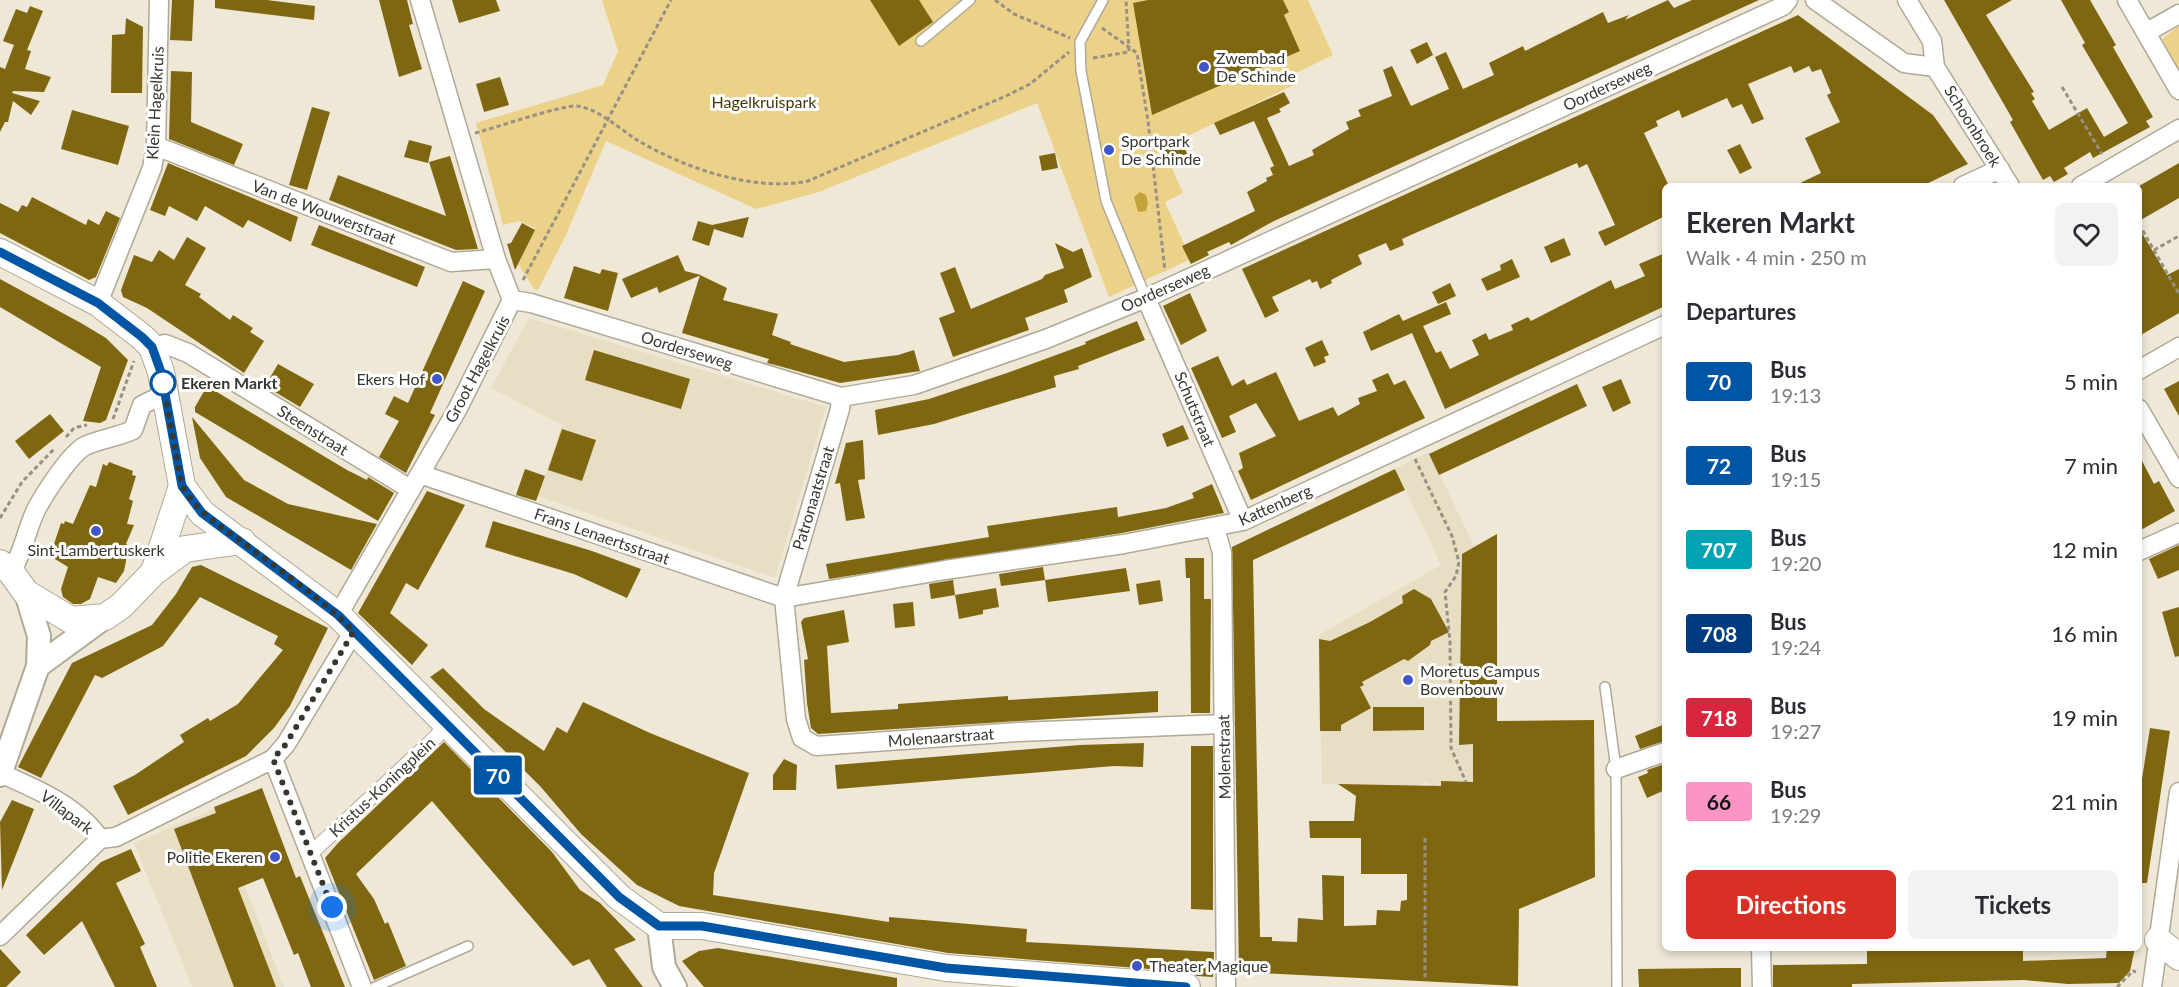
<!DOCTYPE html>
<html lang="en">
<head>
<meta charset="utf-8">
<style>
  :root { --surface:#fff; --page:#f2f2f3; --text:#2b2b33; --muted:#7c7c81; --accent:#d93025 }
  body { margin:0; font-family:Lato,sans-serif; background:var(--page); color:var(--text); height:100vh; display:flex; flex-direction:column; font-size:22px; white-space:nowrap }
  * { box-sizing:border-box; margin:0 }
  p { font-size:20px; color:var(--muted) }
  .icon { flex:none; width:33px; height:33px; fill:none; stroke:currentColor; stroke-width:2; stroke-linecap:round; stroke-linejoin:round }
  .map { position:relative; flex:1; overflow:hidden }
  .side { position:absolute; left:1662px; top:183px; width:480px; height:768px; display:flex; flex-direction:column; background:var(--surface); border-radius:9px; box-shadow:0 3px 9px #0003 }
  .side>* { flex:none }
  .badge { padding:0 12px; border-radius:4px; font-size:21px; line-height:39px }
  .you { position:absolute; width:30px; height:30px; margin:-15px; border:4px solid #fff; border-radius:50%; background:#1a73e8; box-shadow:0 0 0 9px #1a73e833 }
  .map>.badge { position:absolute; translate:-50% -50%; box-shadow:0 0 0 3px #fff }
  h2 { padding:0 24px; font-size:22px; line-height:54px }
  .round { display:grid; place-items:center; flex:none; width:63px; height:63px; border-radius:9px; background:var(--page) }
  .summary { display:flex; align-items:center; justify-content:space-between; height:102px; padding:0 24px }
  h1 { font-size:28px; font-weight:700; line-height:45px }
  .primary-button { display:flex; gap:12px; margin-top:auto; padding:12px 24px }
  .primary-button a { flex:1; height:69px; border-radius:9px; background:var(--accent); color:#fff; font-size:24px; font-weight:700; line-height:69px; text-align:center }
  .primary-button a+a { background:var(--page); color:var(--text) }
  ul { padding:0; list-style:none }
  li { display:flex; align-items:center; gap:18px; height:84px; padding:0 24px }
  li div { flex:1 }
  li b { display:block; font-size:22px }
  li em { font-style:normal }
  li .badge { min-width:66px; font-weight:700; text-align:center }
  .map>svg:first-child { display:block }
  .built { fill:#e7dec4 }
  .green { fill:#ecd288 }
  .water { fill:#c2a239 }
  .building { fill:#7f6711 }
  .lines { fill:none; stroke-linecap:round; stroke-linejoin:round }
  .service-casing { stroke:#afa997; stroke-width:12 }
  .pedestrian-casing { stroke:#afa997; stroke-width:16 }
  .minor-casing { stroke:#afa997; stroke-width:21 }
  .tertiary-casing { stroke:#afa997; stroke-width:26 }
  .secondary-casing { stroke:#afa997; stroke-width:28 }
  .path { stroke:#969184; stroke-width:3; stroke-dasharray:4.5 3; stroke-linecap:butt }
  .service { stroke:#fff; stroke-width:9 }
  .pedestrian { stroke:#fff; stroke-width:14 }
  .minor { stroke:#fff; stroke-width:18 }
  .tertiary { stroke:#fff; stroke-width:22 }
  .secondary { stroke:#fff; stroke-width:26 }
  .line-casing { stroke:#fff; stroke-width:14 }
  .line { stroke:#0056a4; stroke-width:9 }
  .walk { stroke:#38362e; stroke-width:6; stroke-dasharray:0 10.8 }
  .poi-dot { fill:#4255c8; stroke:#fff; stroke-width:2 }
  .stop-dot { fill:#fff; stroke:#0056a4; stroke-width:3 }
  .labels { text-anchor:middle; stroke-width:6; stroke-linejoin:round; paint-order:stroke }
  .poi-label { font-size:16px; fill:#38362e; stroke:#fff; text-anchor:start }
  .street-label { font-size:16px; fill:#38362e; stroke:#fff }
  .park-label { font-size:16px; fill:#45380b; stroke:#fff }
  .stop-label { font-size:16px; font-weight:bold; fill:#38362e; stroke:#fff; text-anchor:start }
</style>
</head>
<body>
<div class="map">
<svg width="2179" height="987" viewBox="0 0 2179 987">
  <rect width="100%" height="100%" fill="#efe8d6"/>
  <path class="built" d="M529,318l297,89 -51,171 -237,-82 24,-71 -71,-37z
    M1429,452l45,94 23,-12 1,342 -7,1 1,108 -64,-4v-200l-11,5 -95,-2 -3,-149 122,-70 -45,-97z
    M215,809l69,178h-92l-58,-144z"/>
  <path class="green" d="M602,0h706l25,55 -41,20 4,9 -133,64 20,45 -18,9 26,57 -82,38 -72,-194 -218,89 -63,17 -150,-68 -41,96 -27,53 -4,-1 -16,-25 17,-36 -16,-7 -16,4 -27,-102 127,-38 15,-34z
    M2179,26v45l-17,-32z"/>
  <path class="water" d="M1140,192l6,3 2,8 -2,8 -8,1 -4,-15z"/>
  <path class="building" d="M172,0h22l-2,41 -22,-1z
    M215,0h52l48,6 -1,14 -99,-12z
    M379,0h28l6,24 -4,1 13,44 -23,8z
    M452,0h44l4,11 -41,12z
    M870,0h49l14,22 -34,24z
    M1148,0h135l6,12 -5,3 16,36 -148,64 -19,-112z
    M1668,0l6,8 18,-8h67l-485,221 -43,24 -2,-3 -22,10 2,3 -18,9 -9,-18 73,-35 -8,-19 20,-11 -1,-3 7,-3 -3,-7 4,-2 -20,-45 -34,14 -6,-12 70,-31 6,11 -11,6 2,3 -14,6 22,48 25,-11 -2,-5 37,-21 -3,-7 15,-6 -3,-6 34,-14 -9,-26 9,-4 19,40 38,-17 -14,-32 11,-5 17,37 31,-14 -5,-12 34,-17 2,5 78,-39 5,11 21,-8 -4,5z
    M1944,0h68l-26,15 48,77 -3,1 4,6 -3,2 17,29 38,-22 17,29 24,-14 -46,-78 3,-2 -24,-43h29l26,45 -3,2 40,70 -7,4 4,6 -57,31 -3,-6 -26,16 4,6 -14,8 -4,-6 -7,4 -33,-58 3,-2z
    M30,6l13,5 -16,39 4,1 -6,18 26,8 -7,15 -31,-1 -1,2 28,8 -9,14 -18,-14 -5,21h-3l-5,10v-65l5,2 9,-24 -11,-4 13,-32 11,4z
    M1798,15l135,100 35,49 -46,22h-128l27,-13 -16,-35 35,-16 -13,-27 4,-2 -10,-24 -9,3 -3,-6 -15,7 -3,-7 -43,18 16,35 -12,5 -10,-20 -10,4 -5,-10 -45,20 -3,-8 -23,11 2,5 -14,7 25,53h-4v30l-60,30 -7,-14 17,-7 -28,-61 -8,4 -2,-5 -164,71 -11,5 2,6 -14,6 -4,-8 -28,12 4,9 -31,16 1,3 -12,6 -3,-8 -5,2 -2,-4 -38,18 7,14 -14,7 -23,-49z
    M126,18l17,9 -1,66h-31l1,-58 13,-1z
    M1427,42l6,13 -16,9 -7,-14z
    M171,71l21,1 -1,50 52,22 -9,21 -65,-26z
    M500,77l9,28 -25,7 -8,-28z
    M312,107l18,5 -23,78 -18,-5z
    M72,110l57,16 -11,39 -57,-16z
    M1181,139l7,17 -19,8 -6,-16z
    M409,140l23,6 -4,17 -24,-6z
    M1740,144l12,24 -12,6 -13,-24z
    M1055,153l3,15 -16,3 -3,-15z
    M450,156l28,93 -22,1 -127,-50 9,-25 108,41 -17,-54z
    M168,163l130,54 -7,25 -43,-22 -5,8 -38,-22 -8,15 -28,-15 -4,10 -15,-6z
    M2179,163v35l-40,23v-35z
    M32,197l54,28 2,-6 11,6 7,-14 14,7 -24,59 -7,3 -89,-47v-30l18,9 4,-7 5,2z
    M749,217l-6,21 -29,-9 -5,17 -17,-6 6,-19 14,4z
    M522,223l13,7 -20,40 -8,-26 4,-1z
    M319,225l106,42 -8,20 -106,-42z
    M2139,228l28,47 12,-6v44l-40,23z
    M187,237l19,11 -21,37 16,9 -2,3 31,23 3,-5 20,13 -3,4 14,9 -20,32 -97,-65 -24,-11 -2,-7 13,-35 18,7 7,-12 15,10z
    M1564,238l7,17 -20,8 -7,-16z
    M1055,243l18,9 9,-4 10,29 -28,13 4,12 -43,16 4,12 -76,27 -14,-39 16,-6 -15,-39 15,-6 16,42 71,-30 3,-4 19,-7z
    M1665,253v53l-220,103 -33,-76 -41,18 -8,-19 36,-18 4,7 43,-19 5,12 -28,12 13,27 5,-2 9,18 29,-14 -7,-15 14,-7 3,7 24,-10 -2,-5 17,-8 3,4 80,-41 4,9 30,-13 -6,-12z
    M678,255l7,16 16,4 -42,18 -2,-6 -26,11 -9,-19z
    M1512,259l8,18 -33,14 -6,-12 20,-9 -1,-5z
    M574,266l26,8 2,-5 16,4 -10,38 -44,-13z
    M700,275l27,13 -4,12 55,14 -6,21 19,7 -1,2 54,18 54,-7 16,-5 6,21 -80,12 -61,-17 -12,-3 2,-4 -87,-26z
    M0,279l81,44 25,15 22,22 -22,60 -6,3 -17,-2 18,-54 -101,-60z
    M463,281l22,10 -55,122 5,2 -29,58 -27,-16 20,-36 -14,-7 9,-18 14,7z
    M1450,283l6,13 -18,8 -6,-12z
    M1190,293l17,38 -26,14 -18,-39z
    M1137,321l8,19 -67,26 1,3 -25,7 2,11 -122,37 -56,11 -3,-25 54,-11 78,-26 79,-29 -1,-2z
    M1322,340l7,15 -5,2 2,5 -12,5 -9,-19z
    M594,350l96,29 -9,30 -96,-29z
    M1218,356l14,30 12,-7 3,6 29,-13 23,49 34,-14 5,9 22,-12 -2,-6 19,-7 -5,-11 16,-7 6,12 11,-5 20,38 -174,82 -13,-29 5,-3 -4,-15 37,-17 -20,-33 -27,13 7,16 -14,6 -31,-70z
    M278,364l36,20 -14,23 -35,-21z
    M1621,379l10,24 -18,9 -11,-25z
    M2179,381v35l-15,-27z
    M1577,384l10,22 -148,69 -10,-21z
    M207,386l140,84 20,10 1,-3 26,16 -16,28 -183,-109v-5z
    M50,414l14,17 -35,28 -14,-18z
    M192,417l52,63 44,24 89,20 -26,46 -125,-73 -26,-39z
    M1183,425l6,14 -22,8 -5,-13z
    M562,429l34,11 -14,41 -34,-11z
    M863,440l2,39 -7,1 7,38 -19,3 -6,-38 -5,1 11,-41z
    M2139,455l15,29 5,-3 16,30 -36,20z
    M109,462l24,9 -1,4 4,1 -7,23 4,2 -6,23 7,1 -8,19 3,2 -5,25 -8,12 -18,-6 -8,22 -9,5h-8l-10,-7 -2,-8 7,-22 -18,-11 11,-33 3,1 1,-3 8,3 17,-39 6,2 7,-23 4,2z
    M525,469l20,7 -9,25 -20,-6z
    M1395,469l10,21 -152,70 7,377h12v4l25,1 1,-24 25,2 -1,-45 22,1v50l32,-1 1,-15 23,1 1,-10 6,-1v-26h-46v-36h-51l-1,-17h45l2,-25 -18,-12 103,2v-5l32,1v-38l-14,1 3,-191 35,-20v187l97,-1 1,157 -76,32 -1,77 -279,-14 -7,-425z
    M1212,484l12,29 -102,20 -293,46 -3,-15 163,-27 -2,-11 130,-19 1,10 48,-9 28,-10 -2,-5z
    M427,491l38,14 -47,85 -12,-7 -16,30 38,32 -16,20 -54,-52z
    M493,521l99,30 49,18 -14,29 -53,-24 -89,-27z
    M2179,545v25l-21,9 -9,-20z
    M1185,558h19v41h7l-1,114h-19l-1,-135h-4z
    M201,565l127,63 -38,78 -16,22 -28,28 -118,59 -15,-29 22,-11 49,-33 -4,-7 28,-17 2,3 28,-17 45,-54 -9,-6 4,-8 -78,-39 -37,49 -61,32 -7,-3 -54,103 -23,-11 54,-104 80,-38 24,-31 16,-27z
    M1043,567l2,13 81,-12 4,23 -82,11 -3,-22 -44,6 -2,-12z
    M953,580l2,15 -24,4 -2,-15z
    M1160,580l3,21 -24,4 -3,-21z
    M996,588l3,19 -16,3v4l-24,5 -4,-24z
    M1414,589l17,10 18,33 -18,9 -1,4 -22,16 -4,-2 -42,23 2,3 -4,2 11,21 -30,17v6h-21l-1,-92 11,2 40,-19 33,-19 -1,-7z
    M913,602l2,24 -20,2 -2,-24z
    M2179,607v49l-4,1 -13,-45z
    M844,610l5,32 -22,4 4,67 67,-4v-5l110,-8v4l150,-9v21l-340,22 -7,-6 -4,-25 -3,-43 4,-1 -7,-37 3,-4z
    M443,668l41,41 60,42 13,-24 10,6 16,-31 67,31 99,40 -35,100 -1,22 176,27v-5l138,12 -1,13 188,10 -1,25 -16,-1 -9,-4 -240,-19 -269,-47 -42,-21 -56,-51 -41,-48 -110,-109z
    M1373,707h51v23l-51,1z
    M1665,724v17l-25,8 -5,-13z
    M2150,728l20,3 -23,152h-8v-85z
    M444,742l108,110 28,38 20,13 36,37 -22,9 29,38h-36l-18,-28 -16,7 -141,-165 -76,73 18,25 11,25 3,-2 18,44 -32,14 -49,-122 13,-15z
    M1144,743l-1,24 -29,-1 -277,23 -2,-24 245,-20z
    M1191,746h22v164l-22,-1z
    M784,759l13,6 -1,25h-23v-15z
    M1665,764v26l-18,8 -9,-21 10,-4 -1,-3z
    M262,788l34,90 4,-2 45,111h-34l-13,-34 -4,2 -31,-77 -25,10 38,99h-42l-60,-158 42,-16 -2,-6z
    M12,800l22,9 -32,81 -2,-68z
    M131,849l10,22 -25,12 29,61 -5,3 17,40h-42l-33,-66 -38,34 -18,-20 75,-73z
    M718,948l179,30v9h-193l-22,-26 17,-10z
    M1867,948h156v13l83,-3 1,-10h28l-5,23 -11,12 -51,1 -44,-4 -172,4v3h-79v-22l94,-1z
    M0,949l21,23 -15,15h-6z
    M1723,968h18v19h-102l-1,-18z"/>
  <g class="lines">
    <defs>
      <path id="service" d="M1103,0l-23,42 1,29 25,130 40,97
        M921,41l49,-41
        M1605,687l11,82 1,218
        M375,987l93,-41"/>
      <path id="pedestrian" d="M310,854l127,-118 9,-15"/>
      <path id="minor" d="M1815,0l89,63 31,4 75,119
        M1907,0l25,41 3,26
        M2127,0l52,90
        M2147,32l32,-18
        M156,146l295,116 45,-3
        M1963,186l37,-17
        M2081,186l98,-57
        M1146,298l97,223
        M512,300l19,3 310,94 73,-12 132,-46 100,-41 637,-292 5,-6
        M98,303l54,-135 4,-22 3,-146
        M152,347l13,-3 23,9 222,136
        M2139,370l40,-23
        M841,397l-1,12 -56,189 12,121 6,19 14,8 202,-14 206,-8
        M2139,409l40,69
        M420,474l364,124 161,-28 179,-26 119,-23 422,-196
        M1215,528l7,25 4,434
        M2139,551l40,-18
        M11,572c13,-20 15,-43 26,-64 8,-15 33,-54 48,-62 11,-6 33,-9 48,-16l9,-25 23,-11
        M338,615l119,-205 55,-110 -16,-41 -76,-259
        M273,759l89,228
        M1616,769l49,-17
        M0,773c34,15 78,33 100,66
        M0,936l100,-97 16,-2 157,-78 13,-15 68,-113
        M1761,948l1,39
        M2152,987l27,-195"/>
      <path id="tertiary" d="M38,666l67,-49
        M0,775l38,-109 1,-30 -13,-43
        M659,926l5,41 11,20"/>
      <path id="secondary" d="M0,252l98,51 44,34 10,10 9,25 21,114 20,27 136,102 281,282 40,29h43l244,42 241,19
        M0,563l11,9 15,21 45,27 34,-3 16,-11 33,-34 31,-23 57,-8
        M154,572l28,-86
        M2158,940l21,17"/>
    </defs>
    <use href="#service" class="service-casing"/>
    <use href="#pedestrian" class="pedestrian-casing"/>
    <use href="#minor" class="minor-casing"/>
    <use href="#tertiary" class="tertiary-casing"/>
    <use href="#secondary" class="secondary-casing"/>
    <path class="path" d="M995,0l19,14 56,24
      M1102,28l35,25 11,68 17,150
      M1093,58l36,-6 -3,-52
      M2062,87l40,67
      M475,133c20,-5 86,-28 102,-27 22,3 43,23 60,34 47,28 116,52 171,41l198,-85 24,-12 39,-32
      M2139,224l40,70
      M2154,250l25,-14
      M523,280l148,-280
      M113,419l21,-58
      M66,437l8,-9 13,-3
      M1415,459l37,77 7,26 -3,14 -11,16 5,50 1,106 15,34
      M0,518l22,-36 33,-34
      M1425,838v141
      M2117,987l16,-16 3,1"/>
    <use href="#service" class="service"/>
    <use href="#pedestrian" class="pedestrian"/>
    <use href="#minor" class="minor"/>
    <use href="#tertiary" class="tertiary"/>
    <use href="#secondary" class="secondary"/>
  </g>
  <g class="lines">
    <defs>
      <path id="line" d="M0,252l98,51 44,34 10,10 9,25 21,114 20,27 136,102 281,282 40,29h43l244,42 240,19"/>
    </defs>
    <use href="#line" class="line-casing"/>
    <use href="#line" class="line"/>
    <path class="walk" d="M163,383l19,103c17,29 42,42 68,62 36,26 72,52 104,83l-68,113 -13,15 59,148"/>
  </g>
  <g class="poi-dot">
    <circle cx="1204" cy="67" r="6"/>
    <circle cx="1109" cy="150" r="6"/>
    <circle cx="437" cy="379" r="6"/>
    <circle cx="96" cy="531" r="6"/>
    <circle cx="1408" cy="680" r="6"/>
    <circle cx="275" cy="857" r="6"/>
    <circle cx="1137" cy="966" r="6"/>
  </g>
  <circle class="stop-dot" cx="163" cy="383" r="12"/>
  <g class="labels">
    <g class="poi-label">
      <text x="1216" y="64">Zwembad<tspan x="1216" dy="18">De Schinde</tspan></text>
      <text x="1121" y="147">Sportpark<tspan x="1121" dy="18">De Schinde</tspan></text>
      <text x="425" y="385" text-anchor="end">Ekers Hof</text>
      <text x="96" y="556" text-anchor="middle">Sint-Lambertuskerk</text>
      <text x="1420" y="677">Moretus Campus<tspan x="1420" dy="18">Bovenbouw</tspan></text>
      <text x="263" y="863" text-anchor="end">Politie Ekeren</text>
      <text x="1149" y="972">Theater Magique</text>
    </g>
    <g class="street-label">
      <text transform="translate(1607 86) rotate(-25)" y="6">Oorderseweg</text>
      <text transform="translate(155 103) rotate(-87)" y="6">Klein Hagelkruis</text>
      <text transform="translate(1973 126) rotate(58)" y="6">Schoonbroek</text>
      <text transform="translate(324 212) rotate(21)" y="6">Van de Wouwerstraat</text>
      <text transform="translate(1165 288) rotate(-24)" y="6">Oorderseweg</text>
      <text transform="translate(687 350) rotate(17)" y="6">Oorderseweg</text>
      <text transform="translate(477 369) rotate(-62)" y="6">Groot Hagelkruis</text>
      <text transform="translate(1195 409) rotate(67)" y="6">Schutstraat</text>
      <text transform="translate(313 430) rotate(32)" y="6">Steenstraat</text>
      <text transform="translate(813 498) rotate(-73)" y="6">Patronaatstraat</text>
      <text transform="translate(1275 505) rotate(-24)" y="6">Kattenberg</text>
      <text transform="translate(602 536) rotate(19)" y="6">Frans Lenaertsstraat</text>
      <text transform="translate(941 737) rotate(-4)" y="6">Molenaarstraat</text>
      <text transform="translate(1224 757) rotate(-91)" y="6">Molenstraat</text>
      <text transform="translate(382 787) rotate(-43)" y="6">Kristus-Koningplein</text>
      <text transform="translate(67 812) rotate(37)" y="6">Villapark</text>
    </g>
    <g class="park-label">
      <text x="764" y="108">Hagelkruispark</text>
    </g>
    <g class="stop-label">
      <text x="181" y="389">Ekeren Markt</text>
    </g>
  </g>
</svg>
<div class="you" style="left:332px;top:907px"></div>
<b class="badge" style="left:498px;top:775px;background:#0056a4;color:#fff">70</b>
<section class="side">
<div class="summary"><div><h1>Ekeren Markt</h1><p>Walk · 4 min · 250 m</p></div><a class="round"><svg class="icon" aria-label="heart" viewBox="0 0 24 24"><path d="M12 20l-8-8c-3-5 5-10 8-4 3-6 11-1 8 4z"/></svg></a></div>
<h2>Departures</h2>
<ul>
<li><span class="badge" style="background:#0056a4;color:#fff">70</span><div><b>Bus</b><p>19:13</p></div><em>5 min</em></li>
<li><span class="badge" style="background:#0056a4;color:#fff">72</span><div><b>Bus</b><p>19:15</p></div><em>7 min</em></li>
<li><span class="badge" style="background:#00a3b4;color:#fff">707</span><div><b>Bus</b><p>19:20</p></div><em>12 min</em></li>
<li><span class="badge" style="background:#003b80;color:#fff">708</span><div><b>Bus</b><p>19:24</p></div><em>16 min</em></li>
<li><span class="badge" style="background:#d7263d;color:#fff">718</span><div><b>Bus</b><p>19:27</p></div><em>19 min</em></li>
<li><span class="badge" style="background:#fc95c5;color:#111">66</span><div><b>Bus</b><p>19:29</p></div><em>21 min</em></li>
</ul>
<div class="primary-button"><a>Directions</a><a>Tickets</a></div>
</section>
</div>
</body>
</html>
